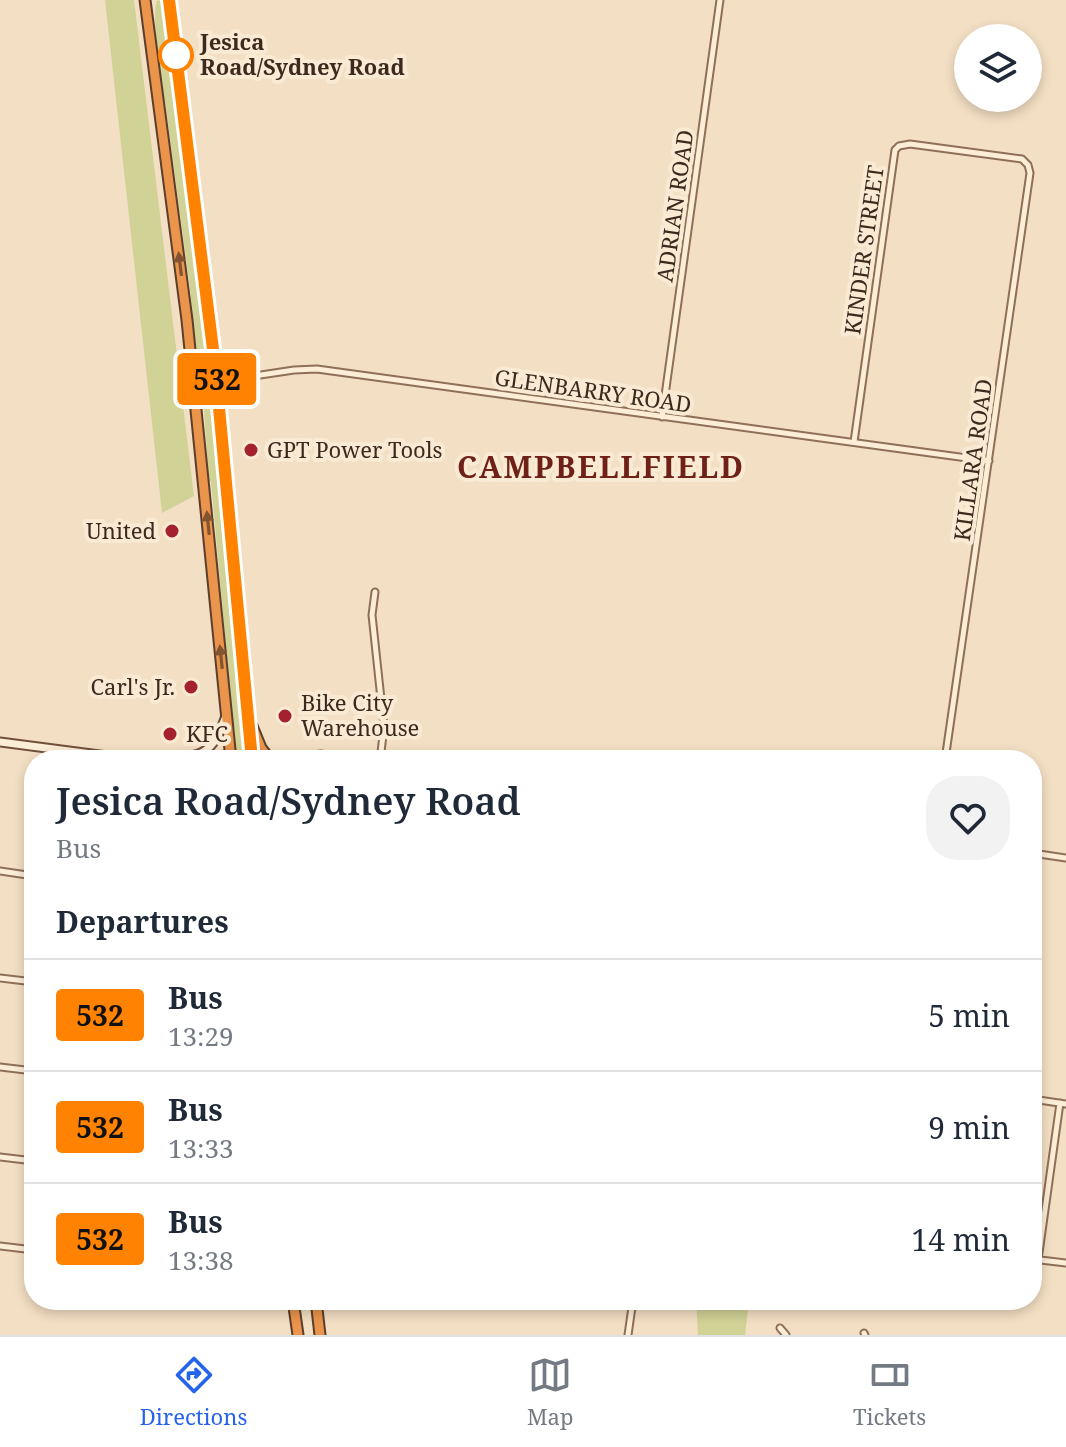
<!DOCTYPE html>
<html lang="en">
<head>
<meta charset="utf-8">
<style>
  :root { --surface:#fff; --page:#f2f2f3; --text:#1f2937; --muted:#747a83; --line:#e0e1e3; --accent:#2563eb }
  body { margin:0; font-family:"Noto Serif",serif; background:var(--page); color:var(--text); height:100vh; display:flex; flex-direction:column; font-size:30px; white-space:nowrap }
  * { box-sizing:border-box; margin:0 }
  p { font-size:26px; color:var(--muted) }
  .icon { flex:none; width:44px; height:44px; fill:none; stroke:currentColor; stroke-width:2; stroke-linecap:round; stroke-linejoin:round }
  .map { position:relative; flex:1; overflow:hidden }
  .details { position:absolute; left:24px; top:750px; width:1018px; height:560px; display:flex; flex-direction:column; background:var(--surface); border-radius:32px; box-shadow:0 4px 12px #0003 }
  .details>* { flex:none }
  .badge { padding:0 16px; border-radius:6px; font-size:28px; line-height:52px }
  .fabs { position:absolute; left:954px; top:24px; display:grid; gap:16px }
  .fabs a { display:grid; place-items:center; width:88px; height:88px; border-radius:50%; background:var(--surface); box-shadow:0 4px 12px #0003; font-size:40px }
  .map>.badge { position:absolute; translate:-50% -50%; box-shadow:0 0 0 4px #fff }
  h2 { padding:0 32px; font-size:30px; line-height:72px }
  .round { display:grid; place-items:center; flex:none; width:84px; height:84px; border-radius:32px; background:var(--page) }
  .summary { display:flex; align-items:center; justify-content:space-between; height:136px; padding:0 32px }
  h1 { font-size:38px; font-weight:600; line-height:60px }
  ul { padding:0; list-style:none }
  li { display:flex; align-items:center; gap:24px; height:112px; padding:0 32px; border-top:2px solid var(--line) }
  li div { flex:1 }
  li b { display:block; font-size:30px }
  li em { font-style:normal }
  li .badge { min-width:88px; font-weight:700; text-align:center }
  .dock { display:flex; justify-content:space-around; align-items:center; height:112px; border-top:2px solid var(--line); background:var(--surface); font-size:22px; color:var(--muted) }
  .dock a { display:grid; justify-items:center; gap:4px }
  .dock .current { color:var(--accent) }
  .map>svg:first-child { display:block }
  .green { fill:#d1d295 }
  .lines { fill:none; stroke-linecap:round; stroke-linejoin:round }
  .street-casing { stroke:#8f6f57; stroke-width:9 }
  .secondary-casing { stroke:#71503b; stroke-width:11 }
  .highway-casing { stroke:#5c3e2c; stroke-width:13 }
  .street { stroke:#fcedd7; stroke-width:5 }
  .secondary { stroke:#fcedd7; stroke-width:7 }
  .highway { stroke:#ea944c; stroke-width:9 }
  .oneway { fill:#825430 }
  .line-casing { stroke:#fff; stroke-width:18 }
  .line { stroke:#ff8200; stroke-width:12 }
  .stop-dot { fill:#fff; stroke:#ff8200; stroke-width:4 }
  .poi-dot { fill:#a42130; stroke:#f9ead3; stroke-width:3 }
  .labels { text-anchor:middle; stroke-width:8; stroke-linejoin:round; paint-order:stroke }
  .stop-label { font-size:22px; font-weight:bold; fill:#3d291d; stroke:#f9ead3; text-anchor:start }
  .street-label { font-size:22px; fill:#3d291d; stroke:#f9ead3 }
  .poi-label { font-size:22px; fill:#3d291d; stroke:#f9ead3; text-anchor:start }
  .district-label { font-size:30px; font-weight:bold; letter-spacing:2px; fill:#6f2118; stroke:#f9ead3 }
</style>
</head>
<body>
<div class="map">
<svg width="1066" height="1335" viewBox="0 0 1066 1335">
  <rect width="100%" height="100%" fill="#f3dfc3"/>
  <path class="green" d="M105,0h29l60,496 -32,17z
    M157,0l5,2 4,12 3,17 -2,1 30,236 5,62 2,1c1,14 8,35 -1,47l-3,-1 -3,-5 -8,-75 2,-1 -26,-195h-2c-2,-20 -12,-85 -6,-101z
    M209,387l4,6 19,199 4,100 6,61h-6l-1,-7 -24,-265h-2l-6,-86 1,-6z
    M696,1300h53l-4,35h-47z"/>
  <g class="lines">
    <defs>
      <path id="street" d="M195,385l99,-15 23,-1 672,92
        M662,417l58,-417
        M854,442l41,-292 4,-4 11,-2 112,15 6,6 2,8 -85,587
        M375,592l-3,23 12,112 -4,33
        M274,760l47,-6 34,6
        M322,760h23
        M1032,853l34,5
        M0,871l34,5
        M0,978l34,4
        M0,1067l34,4
        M1032,1099l34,5
        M0,1157l34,4
        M0,1246l34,4
        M1032,1259l34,4
        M1038,1260l22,-157
        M780,1328l6,7
        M864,1333l1,2
        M628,1335l5,-35"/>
      <path id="secondary" d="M0,742l138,18
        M167,760c38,-5 45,-6 59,-44"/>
      <path id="highway" d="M145,0l42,320 44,440
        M169,0l48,382 35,378
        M252,726l9,22 9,12
        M293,1300l5,35
        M316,1300l4,35"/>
    </defs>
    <use href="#street" class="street-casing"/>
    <use href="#secondary" class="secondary-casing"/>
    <use href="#highway" class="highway-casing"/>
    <use href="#street" class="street"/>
    <use href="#secondary" class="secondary"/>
    <use href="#highway" class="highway"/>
  </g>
  <defs><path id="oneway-solid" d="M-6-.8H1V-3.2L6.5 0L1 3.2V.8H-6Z" transform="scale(2)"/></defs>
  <g class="oneway">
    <use href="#oneway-solid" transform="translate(180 264) rotate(-97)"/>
    <use href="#oneway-solid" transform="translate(208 523) rotate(-96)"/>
    <use href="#oneway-solid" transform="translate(221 657) rotate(-96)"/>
  </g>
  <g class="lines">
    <defs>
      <path id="line" d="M169,0l46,365 37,395"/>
    </defs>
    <use href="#line" class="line-casing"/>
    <use href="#line" class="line"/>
  </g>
  <circle class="stop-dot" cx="176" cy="55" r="16"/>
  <g class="poi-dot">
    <circle cx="251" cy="450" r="8"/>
    <circle cx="172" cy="531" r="8"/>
    <circle cx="191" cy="687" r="8"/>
    <circle cx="285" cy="716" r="8"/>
    <circle cx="170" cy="734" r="8"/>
  </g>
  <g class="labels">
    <g class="stop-label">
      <text x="200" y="50">Jesica<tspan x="200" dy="25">Road/Sydney Road</tspan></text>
    </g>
    <g class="street-label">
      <text transform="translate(675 206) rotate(-82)" y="8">ADRIAN ROAD</text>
      <text transform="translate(864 250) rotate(-82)" y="8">KINDER STREET</text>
      <text transform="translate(593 391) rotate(8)" y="8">GLENBARRY ROAD</text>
      <text transform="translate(973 460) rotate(-82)" y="8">KILLARA ROAD</text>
    </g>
    <g class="poi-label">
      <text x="267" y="458">GPT Power Tools</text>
      <text x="156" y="539" text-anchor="end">United</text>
      <text x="175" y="695" text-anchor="end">Carl's Jr.</text>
      <text x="301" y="711">Bike City<tspan x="301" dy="25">Warehouse</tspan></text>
      <text x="186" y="742">KFC</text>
    </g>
    <g class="district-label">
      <text x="601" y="478">CAMPBELLFIELD</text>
    </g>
  </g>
</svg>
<div class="fabs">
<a><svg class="icon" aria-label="layers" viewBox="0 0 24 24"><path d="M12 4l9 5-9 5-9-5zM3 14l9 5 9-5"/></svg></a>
</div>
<b class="badge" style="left:217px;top:379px;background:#ff8200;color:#111">532</b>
<section class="details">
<div class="summary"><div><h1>Jesica Road/Sydney Road</h1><p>Bus</p></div><a class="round"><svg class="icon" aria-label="heart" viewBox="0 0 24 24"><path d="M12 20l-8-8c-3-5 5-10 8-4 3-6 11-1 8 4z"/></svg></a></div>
<h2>Departures</h2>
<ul>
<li><span class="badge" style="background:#ff8200;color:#111">532</span><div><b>Bus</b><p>13:29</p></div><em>5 min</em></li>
<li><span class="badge" style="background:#ff8200;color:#111">532</span><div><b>Bus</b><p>13:33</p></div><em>9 min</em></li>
<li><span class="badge" style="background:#ff8200;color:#111">532</span><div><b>Bus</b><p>13:38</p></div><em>14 min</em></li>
</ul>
</section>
</div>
<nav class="dock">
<a class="current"><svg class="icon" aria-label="directions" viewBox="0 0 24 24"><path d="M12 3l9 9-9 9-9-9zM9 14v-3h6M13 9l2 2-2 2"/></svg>Directions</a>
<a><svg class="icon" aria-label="map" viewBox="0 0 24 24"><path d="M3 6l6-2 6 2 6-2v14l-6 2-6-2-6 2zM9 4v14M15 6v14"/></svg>Map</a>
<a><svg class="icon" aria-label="tickets" viewBox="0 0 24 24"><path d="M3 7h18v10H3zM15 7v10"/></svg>Tickets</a>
</nav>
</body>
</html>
